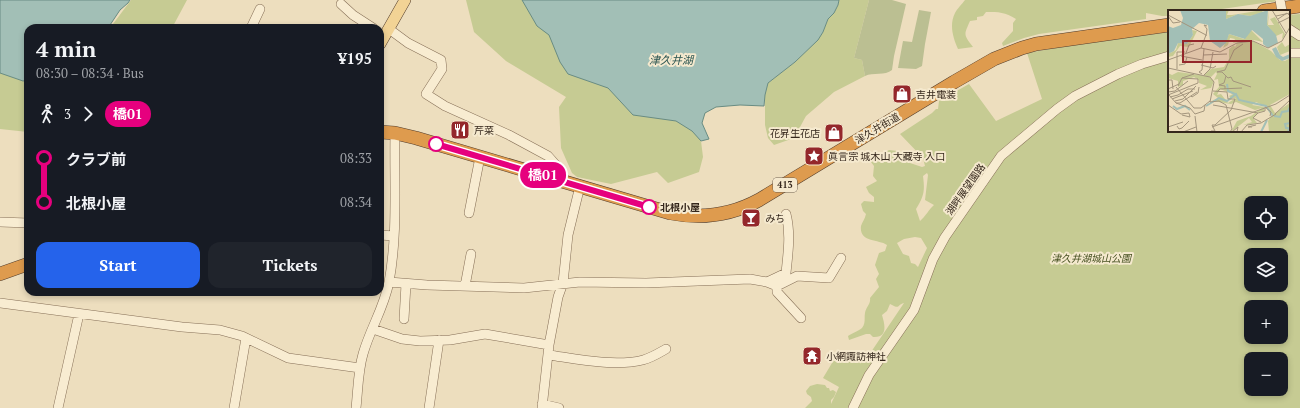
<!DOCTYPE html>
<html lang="en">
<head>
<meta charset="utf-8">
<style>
  :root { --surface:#171b24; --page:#20242c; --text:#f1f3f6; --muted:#9ea1a6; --accent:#2563eb }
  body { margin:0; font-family:"PT Serif","Noto Sans JP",serif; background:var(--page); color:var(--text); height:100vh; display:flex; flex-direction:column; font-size:15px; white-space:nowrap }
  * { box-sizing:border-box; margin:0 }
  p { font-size:13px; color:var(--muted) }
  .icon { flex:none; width:22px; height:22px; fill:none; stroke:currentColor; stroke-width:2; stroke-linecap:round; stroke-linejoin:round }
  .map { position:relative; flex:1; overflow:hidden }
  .sheet { position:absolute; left:24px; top:24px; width:360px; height:272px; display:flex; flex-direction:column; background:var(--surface); border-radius:12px; box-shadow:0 2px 6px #0003 }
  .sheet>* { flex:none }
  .badge { padding:0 8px; border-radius:13px; font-size:14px; line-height:26px }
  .fabs { position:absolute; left:1244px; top:196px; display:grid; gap:8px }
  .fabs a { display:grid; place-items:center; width:44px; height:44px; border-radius:8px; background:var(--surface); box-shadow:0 2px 6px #0003; font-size:20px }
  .map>.badge { position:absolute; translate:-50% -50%; box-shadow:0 0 0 2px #fff }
  .legs { display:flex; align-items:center; gap:6px; height:44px; padding:0 12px; font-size:13px }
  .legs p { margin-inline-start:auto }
  .head { display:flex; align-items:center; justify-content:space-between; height:68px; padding:0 12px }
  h1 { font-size:22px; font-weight:700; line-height:30px }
  .action { display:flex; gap:8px; margin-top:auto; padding:8px 12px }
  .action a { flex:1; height:46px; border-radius:12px; background:var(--accent); color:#fff; font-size:16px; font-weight:700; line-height:46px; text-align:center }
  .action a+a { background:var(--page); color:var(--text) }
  ul { padding:0 12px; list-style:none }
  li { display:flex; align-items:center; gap:14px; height:44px; font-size:15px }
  li i { display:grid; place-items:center; width:6px; height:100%; margin:0 5px; background:currentColor }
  li i::after { content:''; width:10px; height:10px; margin:-5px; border:3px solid; border-radius:50%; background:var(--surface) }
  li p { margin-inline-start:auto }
  li:first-child i { background:linear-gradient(#0000 50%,currentColor 0) }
  li:last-child i { background:linear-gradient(currentColor 50%,#0000 0) }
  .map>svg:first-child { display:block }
  .green { fill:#c6cb93; fill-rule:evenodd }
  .cemetery { fill:#bbbf92 }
  .water { fill:#a2bfb6; stroke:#698c83 }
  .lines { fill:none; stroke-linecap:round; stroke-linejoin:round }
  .minor-casing { stroke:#866f57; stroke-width:10 }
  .major-casing { stroke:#533d2c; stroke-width:12 }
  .highway-casing { stroke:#533d2c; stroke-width:14 }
  .minor { stroke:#f8ecd1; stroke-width:9 }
  .major { stroke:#f2d395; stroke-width:11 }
  .highway { stroke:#de9b4e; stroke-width:13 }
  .minor-bridge-casing { stroke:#866f57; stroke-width:10; stroke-linecap:butt }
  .minor-bridge { stroke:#f8ecd1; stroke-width:9 }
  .line-1-casing { stroke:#fff; stroke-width:9 }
  .line-1 { stroke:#e6007e; stroke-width:6 }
  .stop-1-dot { fill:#fff; stroke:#e6007e; stroke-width:2 }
  .labels { text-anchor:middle; stroke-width:4; stroke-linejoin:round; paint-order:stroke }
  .shield { fill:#f5e9ce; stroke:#6f6151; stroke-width:1 }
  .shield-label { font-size:9px; font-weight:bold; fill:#35271c }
  .poi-label { font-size:10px; fill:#35271c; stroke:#f5e9ce; text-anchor:start }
  .street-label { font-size:10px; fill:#35271c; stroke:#f5e9ce }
  .stop-label { font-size:10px; font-weight:bold; fill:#35271c; stroke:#f5e9ce; text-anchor:start }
  .park-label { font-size:10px; font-style:italic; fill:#475122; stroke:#f5e9ce }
  .water-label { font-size:11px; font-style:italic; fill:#2b5551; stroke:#f5e9ce }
  .inset-river { fill:none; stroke:#a2bfb6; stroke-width:2 }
  .inset-road { fill:none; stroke:#a3957d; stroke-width:1 }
  .view { fill:#94272b; fill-opacity:0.15; stroke:#94272b; stroke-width:2 }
  .inset-edge { fill:none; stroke:#35271c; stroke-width:2 }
</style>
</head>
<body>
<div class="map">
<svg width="1300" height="408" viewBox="0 0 1300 408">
  <rect width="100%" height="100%" fill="#eddebe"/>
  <path class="green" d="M131,0h56l-15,28h-62z
    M466,0h58l27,36 59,52 68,33 16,11 7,9 2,16 -4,15 -31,11 -11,-11 -46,12 -34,-7 -5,-4 -11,-25 -2,-41 7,-10 -60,-36 -32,-29z
    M839,0h30l-15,58 8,2 3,16 -31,16 -28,24 -12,22 -20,7 -6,-7 -3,-13v-30l3,-12 27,-21 23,-23 5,-7 5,-13 6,-6 4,-8z
    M965,0h320l-77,11 -1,-2h-2l-1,2h-35v5h-7l-16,-3v6l-107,15 -15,4 -21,8 -1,-3 11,-12v-8l3,-4c-11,-7 -17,-7 -30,-7l-3,4 -6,1v3l-7,1c-6,14 -7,13 3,26l-15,2c-5,-11 -9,-24 -3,-36 2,-4 7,-9 10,-13z
    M1300,14v394h-495l7,-7 -1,-4 -4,-3 -1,-3 4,-5 7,-2 8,1 2,3h2l1,3 3,-1 3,2 -2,5 -3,3v4l8,-17 -16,-9 15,-25 9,8 3,-3 6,5 11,-5 37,-55c-8,2 -3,7 -14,1l-3,7 -5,4c3,10 6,23 -9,22l-3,-3h-4l-17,6 -1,-4c4,-3 11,-5 14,-8 4,-5 2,-10 3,-15 1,-6 6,-9 5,-15l9,-11 -3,-8 3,-5 -4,-9 4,-12 6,-2 2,-6c-9,-6 -28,-2 -26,-19 1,-4 4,-7 5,-12l-3,-3 -2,-7 3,-3 10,1v-5l-5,-4 -3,-6 11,-6 -4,-5 1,-10 -3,-4 2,-9 10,1 6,-4 8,1 2,4c7,0 8,3 11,8l12,4 3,-1 -2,-8 -23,-24 32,-21 4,-4h2l1,-8 30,-17 27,37 46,-22 -15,-46 34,-6 108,-15v99h120v-116zM927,173l1,2 -3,25 9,5c-5,4 -8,11 -14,16l-4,-12c8,-13 9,-18 7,-33zM1251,203h30v30h-30zM915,237l6,1 6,10 -9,19 -3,-3 -4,-1 -2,-7 -6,-2 -6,-11 7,-4zM1251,255h30v30h-30zM1251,307h30v30h-30zM1251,359h30v30h-30z
    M0,72l23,9h5v51l-28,-3z"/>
  <path class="cemetery" d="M869,0h23l14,4 -12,52 -2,14c-7,6 -19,2 -27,6l-3,-16 -8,-2z
    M919,10l12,2 -6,32 -3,22 -6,3 -18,-1 5,-27 9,1z"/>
  <path class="water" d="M0,0h130l-2,3 -8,7 -12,18h-80v52l-5,1 -23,-8z
    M522,0h317l-1,5 -4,8 -6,6 -5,13 -5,8 -23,22 -27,21 -3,12 -1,11 -24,-1 -24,2 -11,6 -3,10 7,16 -8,2 -9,-10 -16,-10 -43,-6 -25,-27 -40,-14 -8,-12 -11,-27 -12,-9z"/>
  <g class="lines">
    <defs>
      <path id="minor" d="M341,4l12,11 20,13
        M251,28l9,-19
        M389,29l19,14 33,17 1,9 -16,25 19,12 64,29 39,21 8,9 -1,14
        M1289,29l11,7
        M1289,53h11
        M469,213l11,-56
        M0,222l28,1
        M380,235l14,1
        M389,282l38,3 97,3 56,-6 66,1 104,-4 17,3 10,4 20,-10 32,2 12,-20
        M767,282l19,-9c2,-20 5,-39 0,-59
        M465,286l6,-32
        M777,286v6l24,26
        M0,303l182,24 38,3 22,6 46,22 72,10
        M404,319l2,-35
        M373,329l29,10 18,2 30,-1 35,-6 64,11
        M549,355c28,4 66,12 94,5 8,-2 16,-7 23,-11
        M542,404l17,4
        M58,408l21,-94
        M234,408l12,-70
        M356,408c2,-18 2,-37 7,-54 7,-25 21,-46 26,-72 9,-49 5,-99 6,-149
        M429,408l10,-68
        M542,408l7,-63 9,-48 5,-14 5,-48 12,-49
        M853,408l16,-33 45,-65 19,-51 12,-22 56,-81 56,-47 18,-13 43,-22 24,-10 27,-8"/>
      <path id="major" d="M380,44l25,-44"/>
      <path id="highway" d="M1264,11l36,-5
        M380,132l15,1 21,5 254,75c31,6 60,3 89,-13l195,-118 40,-23 28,-11 14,-4 133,-19
        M0,274l28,-10"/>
    </defs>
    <use href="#minor" class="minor-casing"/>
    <use href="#major" class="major-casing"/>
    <use href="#highway" class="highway-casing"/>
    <use href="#minor" class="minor"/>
    <use href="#major" class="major"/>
    <use href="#highway" class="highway"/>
    <defs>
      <path id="minor-bridge" d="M1280,0l2,11"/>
    </defs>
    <use href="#minor-bridge" class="minor-bridge-casing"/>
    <use href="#minor-bridge" class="minor-bridge"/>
  </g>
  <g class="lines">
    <defs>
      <path id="line-1" d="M436,144l213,63"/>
    </defs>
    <use href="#line-1" class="line-1-casing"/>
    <use href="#line-1" class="line-1"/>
  </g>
  <defs>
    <symbol id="shop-square" viewBox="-11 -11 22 22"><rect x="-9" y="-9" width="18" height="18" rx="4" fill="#94272b" stroke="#f5e9ce"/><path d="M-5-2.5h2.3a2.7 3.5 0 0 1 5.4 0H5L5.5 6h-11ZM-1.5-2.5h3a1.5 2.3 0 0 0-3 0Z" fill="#fff"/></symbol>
    <symbol id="restaurant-square" viewBox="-11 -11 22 22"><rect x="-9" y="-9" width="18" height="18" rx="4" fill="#94272b" stroke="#f5e9ce"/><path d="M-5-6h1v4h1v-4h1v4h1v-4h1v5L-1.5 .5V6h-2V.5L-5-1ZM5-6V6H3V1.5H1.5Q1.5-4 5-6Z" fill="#fff"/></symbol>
    <symbol id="sight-square" viewBox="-11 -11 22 22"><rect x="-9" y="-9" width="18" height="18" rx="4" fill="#94272b" stroke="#f5e9ce"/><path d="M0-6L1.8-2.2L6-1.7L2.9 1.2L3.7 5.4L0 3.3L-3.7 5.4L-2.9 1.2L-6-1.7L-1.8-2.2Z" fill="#fff"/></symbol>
    <symbol id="bar-square" viewBox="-11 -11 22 22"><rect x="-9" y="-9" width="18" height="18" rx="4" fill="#94272b" stroke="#f5e9ce"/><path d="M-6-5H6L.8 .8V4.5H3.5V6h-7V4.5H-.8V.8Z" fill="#fff"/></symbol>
    <symbol id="temple-square" viewBox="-11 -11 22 22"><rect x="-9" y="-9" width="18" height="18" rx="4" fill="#94272b" stroke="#f5e9ce"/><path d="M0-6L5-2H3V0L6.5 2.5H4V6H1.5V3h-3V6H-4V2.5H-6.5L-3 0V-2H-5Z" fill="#fff"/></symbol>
  </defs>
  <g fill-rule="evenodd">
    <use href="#shop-square" x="891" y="83" width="22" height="22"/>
    <use href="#restaurant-square" x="449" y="119" width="22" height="22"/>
    <use href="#shop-square" x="823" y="122" width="22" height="22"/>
    <use href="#sight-square" x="803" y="145" width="22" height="22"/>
    <use href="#bar-square" x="740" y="207" width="22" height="22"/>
    <use href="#temple-square" x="801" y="345" width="22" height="22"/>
  </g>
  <g class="stop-1-dot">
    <circle cx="436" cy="144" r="7"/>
    <circle cx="649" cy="207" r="7"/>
  </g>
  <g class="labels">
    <rect class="shield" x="773" y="178" width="24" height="14" rx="3"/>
    <g class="shield-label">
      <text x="785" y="188">413</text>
    </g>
    <g class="poi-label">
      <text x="916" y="98">吉井電装</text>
      <text x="474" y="134">芹菜</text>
      <text x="820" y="137" text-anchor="end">花昇生花店</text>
      <text x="828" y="160">眞言宗 城木山 大藏寺 入口</text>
      <text x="765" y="222">みち</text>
      <text x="826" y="360">小網諏訪神社</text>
    </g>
    <g class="street-label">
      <text transform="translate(877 128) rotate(-31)" y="4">津久井街道</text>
      <text transform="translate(965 189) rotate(-55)" y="4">湖畔展望園路</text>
    </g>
    <g class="stop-label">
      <text x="660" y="211">北根小屋</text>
    </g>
    <g class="park-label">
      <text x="1091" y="262">津久井湖城山公園</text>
    </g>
    <g class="water-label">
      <text x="671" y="64">津久井湖</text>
    </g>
  </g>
  <g transform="translate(1168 10)">
    <rect width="122" height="122" fill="#eddebe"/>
    <path d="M58,0h3l-2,5h5l31,-5 -1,3 -12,3 -12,-2 -12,5zM101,0l-1,15h6l-4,-6 5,-2 10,17 -1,3 -2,2 1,-6 -7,3 -9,-11zM24,20l5,1 -8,16 -9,-1 -7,10 -5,1v-3l8,-4 2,-7 9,1 6,-9zM83,20l12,12 -9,-2 -21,3 2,-4 -5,-1 -2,7 -5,3 6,-14 15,5zM85,31l18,10 9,9 5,1 5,-3v36l-20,11 5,8 15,-10v29h-21l-1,-11 4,-6 -3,-7 -13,-6 -4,3 12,2v4l-6,1 -5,6 4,5 -14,2 9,-3 -3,-4 -18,14 6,-11 14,-5 11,-8 -7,2 -19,-8 -5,2 -19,-3 6,-3 -5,-4 6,-7 -1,-8 -4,1 3,-6 -1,-2 -5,5 -7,-2 7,-6 13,-2 5,-8v-10l5,-4 1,2 2,-4zM52,79l13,5 -4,2 2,2h5l-8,5 -7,-9 -4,1zM114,32l3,5 5,-3v7l-10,4 -3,-8zM10,62l30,4 6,5 -3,7 -11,2 7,-4 -8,-3v-3l-5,-3 -11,4v4l-5,2v-6l-10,-3v-5l4,2z" fill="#c6cb93" fill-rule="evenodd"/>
    <path d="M12,0h46v9l12,-5 12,2 18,-6 -1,15 9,10 2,8 -10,5 -5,-4v-5l-11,-9 -7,9 -16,-5 -3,9 -6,5 -10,-7 -2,-16 -9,-2 -7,6 1,6 -6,9 -9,-1 -4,8 -6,3v-28l5,2 8,-3 2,-7zM108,37l4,8 3,2 7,-3v4l-8,3 -6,-4 -4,-8z" fill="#a2bfb6"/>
    <path class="inset-river" d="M59,74l1,7 7,3M5,96l4,3 8,-3 5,4M38,96l13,-8 8,3 9,-7 3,6 27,6 7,10M106,106l6,1 2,-5 6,-1 2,-4M93,122l6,-12M120,122l1,-4h-3l-1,-4 5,-1"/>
    <path class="inset-road" d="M104,0l14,23M0,5l38,20 -5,13M0,6l5,7 7,-1M108,6l14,-3M110,9l9,-6 3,3M110,13l12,-6M38,26l1,-7 -3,-4 3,1M75,34l-9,6 -9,20 -8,2h5l6,6 3,-1 2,4 18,6M18,43l3,-8 5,-1M35,45l24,-1M13,46l21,4M0,50l33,-12 19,4 17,-9 16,-2 15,7 14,-7 8,-14M11,55l6,-1 2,-7M33,55l12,3 3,-2M0,58l42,9 4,5 -4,20 9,-1 7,4 6,24 -2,3M9,59v-17h8M34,64l-3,-2 3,-2 2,-21M36,65l6,-6 3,-17M14,68l16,1M0,70h4l1,9M10,76l4,-8 12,-4M8,77l18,21h7l9,-7M0,79l11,-5M57,79v-3l-6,-1 5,-2 2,-7M45,81l14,1 1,7h7l-4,11 -16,15M0,82l7,-1 13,-10M49,82l3,-3 22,-1M0,85l30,-12v-4M1,85l7,8h4l17,-11M23,86l1,1 6,-4 1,-6M2,87l8,-2 10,-6h7M4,89l21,-8M7,91l8,-2 13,-13M8,93l14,5 5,6 9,-3 1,-6M0,95l13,9 8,-1 1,4 -8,-2M45,95l45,8 -5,5 8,4M90,103l7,-2v-4l6,5 -1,4M107,104l15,-14M27,106l2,16M9,116l2,3 3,-1 7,-7M0,117l15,-5M44,117l64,-23 14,-9M84,117h-4l8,-2M43,121h4l-3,-6h3M15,122l13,-5M64,122l6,-5 -1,5M73,122l6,-7 14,-2 15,-9"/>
    <path class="view" d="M15,31h68v21h-68z"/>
    <rect width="122" height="122" class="inset-edge"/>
  </g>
</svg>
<div class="fabs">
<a><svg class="icon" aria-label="locate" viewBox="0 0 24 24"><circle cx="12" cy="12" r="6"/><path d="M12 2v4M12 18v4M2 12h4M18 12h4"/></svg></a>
<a><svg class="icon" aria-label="layers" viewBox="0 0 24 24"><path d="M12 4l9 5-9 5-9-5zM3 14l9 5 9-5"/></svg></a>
<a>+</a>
<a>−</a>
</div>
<b class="badge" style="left:543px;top:175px;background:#e6007e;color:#fff">橋01</b>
<section class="sheet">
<div class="head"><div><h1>4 min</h1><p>08:30 – 08:34 · Bus</p></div><b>¥195</b></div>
<div class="legs"><svg class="icon" aria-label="walk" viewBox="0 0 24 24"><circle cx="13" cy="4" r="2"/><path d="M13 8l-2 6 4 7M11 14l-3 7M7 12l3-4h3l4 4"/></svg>3<svg class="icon" aria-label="forward" viewBox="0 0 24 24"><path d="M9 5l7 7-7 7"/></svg><b class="badge" style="background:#e6007e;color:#fff">橋01</b></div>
<ul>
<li><i style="color:#e6007e"></i><b>クラブ前</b><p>08:33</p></li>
<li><i style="color:#e6007e"></i><b>北根小屋</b><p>08:34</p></li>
</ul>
<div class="action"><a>Start</a><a>Tickets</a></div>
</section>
</div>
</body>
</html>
